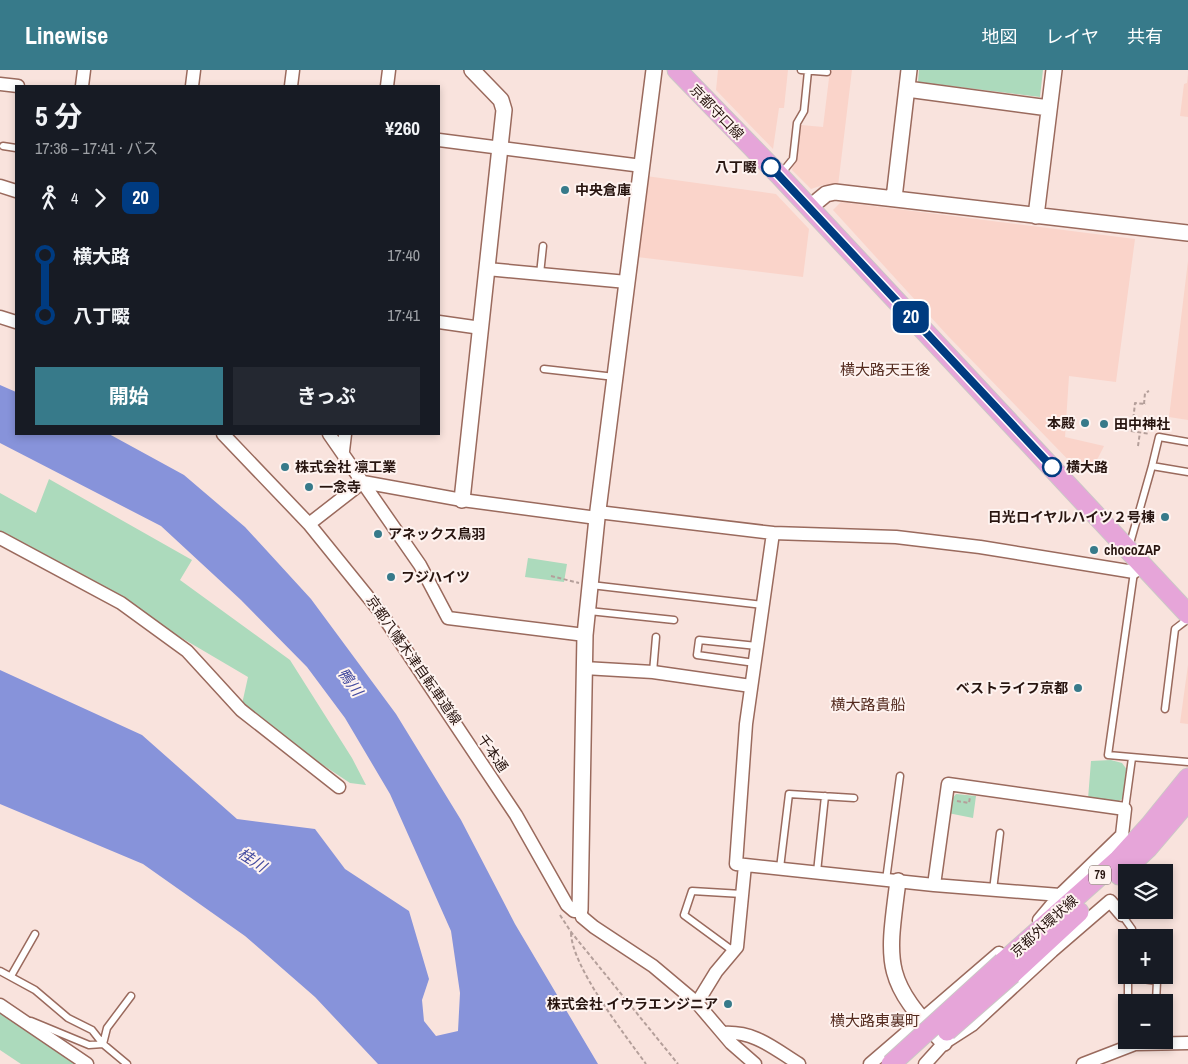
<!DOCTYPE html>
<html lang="ja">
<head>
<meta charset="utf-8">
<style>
  :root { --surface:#171b24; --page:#242831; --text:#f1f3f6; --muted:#9ea1a6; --accent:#377a8a }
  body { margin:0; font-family:"Archivo Narrow","Noto Sans JP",sans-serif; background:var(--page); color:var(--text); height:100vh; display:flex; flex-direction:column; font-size:19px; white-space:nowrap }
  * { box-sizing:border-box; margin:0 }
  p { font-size:16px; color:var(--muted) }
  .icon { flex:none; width:28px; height:28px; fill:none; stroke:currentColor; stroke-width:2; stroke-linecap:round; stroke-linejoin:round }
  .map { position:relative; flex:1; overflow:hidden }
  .sheet { position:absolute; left:15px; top:15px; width:425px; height:350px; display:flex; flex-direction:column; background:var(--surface); border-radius:0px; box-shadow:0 2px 8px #0003 }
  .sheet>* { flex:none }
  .badge { padding:0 10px; border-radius:8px; font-size:18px; line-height:32px }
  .fabs { position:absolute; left:1118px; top:794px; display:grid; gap:10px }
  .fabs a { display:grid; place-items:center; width:55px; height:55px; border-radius:0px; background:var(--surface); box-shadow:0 2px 8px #0003; font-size:25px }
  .map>.badge { position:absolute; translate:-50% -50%; box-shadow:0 0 0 2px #fff }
  .legs { display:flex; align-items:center; gap:8px; height:55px; padding:0 20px; font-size:16px }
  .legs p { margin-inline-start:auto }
  .overview { display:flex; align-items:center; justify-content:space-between; height:85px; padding:0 20px }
  h1 { font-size:28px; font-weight:700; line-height:38px }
  .cta { display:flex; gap:10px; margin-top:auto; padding:10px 20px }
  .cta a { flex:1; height:58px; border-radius:0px; background:var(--accent); color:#fff; font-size:20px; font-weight:700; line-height:58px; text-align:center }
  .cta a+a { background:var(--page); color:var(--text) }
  ul { padding:0 20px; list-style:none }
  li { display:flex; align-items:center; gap:18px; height:60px; font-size:19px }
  li i { display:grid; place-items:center; width:8px; height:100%; margin:0 6px; background:currentColor }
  li i::after { content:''; width:12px; height:12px; margin:-6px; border:4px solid; border-radius:50%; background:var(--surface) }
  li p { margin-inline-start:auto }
  li:first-child i { background:linear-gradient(#0000 50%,currentColor 0) }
  li:last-child i { background:linear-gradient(currentColor 50%,#0000 0) }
  header { display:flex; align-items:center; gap:30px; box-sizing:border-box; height:70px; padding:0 25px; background:var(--accent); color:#fff }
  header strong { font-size:24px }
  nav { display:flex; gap:28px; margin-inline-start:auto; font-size:18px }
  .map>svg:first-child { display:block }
  .built { fill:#fad4ca }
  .green { fill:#acdabc }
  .water { fill:#8793da }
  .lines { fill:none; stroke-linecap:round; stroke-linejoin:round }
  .service-casing { stroke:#9a6a5d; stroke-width:9 }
  .minor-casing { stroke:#9a6a5d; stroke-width:15 }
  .tertiary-casing { stroke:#9a6a5d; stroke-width:18 }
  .primary-casing { stroke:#cbc7c6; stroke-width:21 }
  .path { stroke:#b49f9a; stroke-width:2; stroke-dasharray:4 2.5; stroke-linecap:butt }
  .service { stroke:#fff; stroke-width:6 }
  .minor { stroke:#fff; stroke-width:12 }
  .tertiary { stroke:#fff; stroke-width:15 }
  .primary { stroke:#e6a5d9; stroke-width:19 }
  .primary-bridge-casing { stroke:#cbc7c6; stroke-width:21; stroke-linecap:butt }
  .primary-bridge { stroke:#e6a5d9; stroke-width:19 }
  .line-1-casing { stroke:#fff; stroke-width:11 }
  .line-1 { stroke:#003b80; stroke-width:8 }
  .stop-1-dot { fill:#fff; stroke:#003b80; stroke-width:2.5 }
  .poi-dot { fill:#377a8a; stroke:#fef3f0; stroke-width:2 }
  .labels { text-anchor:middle; stroke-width:4; stroke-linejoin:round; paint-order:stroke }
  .shield { fill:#fef3f0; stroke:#685853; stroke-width:1 }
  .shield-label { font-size:12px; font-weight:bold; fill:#281510 }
  .street-label { font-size:14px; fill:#281510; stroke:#fef3f0 }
  .stop-label { font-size:14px; font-weight:bold; fill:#281510; stroke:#fef3f0; text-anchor:end }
  .poi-label { font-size:14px; font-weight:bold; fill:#281510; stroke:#fef3f0; text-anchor:start }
  .neighbourhood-label { font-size:15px; fill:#542b1f; stroke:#fef3f0 }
  .water-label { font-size:15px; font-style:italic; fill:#434a9f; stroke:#fef3f0 }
</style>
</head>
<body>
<header>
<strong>Linewise</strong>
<nav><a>地図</a><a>レイヤ</a><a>共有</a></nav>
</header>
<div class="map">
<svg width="1188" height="994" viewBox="0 0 1188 994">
  <rect width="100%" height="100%" fill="#f9e3dd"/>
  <path class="built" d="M718,0h70l-4,38h-5l-6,41 -57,-59z
    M830,0h22l-14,116 -15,-1 -12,4 -19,-19 1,-5 4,-4 4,-36 22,2z
    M1188,4v43l-8,-1 4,-32 3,-1z
    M646,106l130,18 33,35 -6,48 -166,-20z
    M841,132l294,37 -19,143 -47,-6 -4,61 39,9 -6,12 -16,16 -134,-138 -115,-126z
    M1188,191v159l-19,-3z
    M1188,595v59l-8,-1z"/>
  <path class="green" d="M919,0h124l-3,27 -122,-15z
    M49,409l143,81 -12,20 110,80 62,98 14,27 -16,-2 -86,-57 -22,-22 6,-27 -248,-146v-38l36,20z
    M528,488l39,6 -3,18 -39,-5z
    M1111,690l11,3 6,8 -4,27 -7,4 -29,-3 3,-38z
    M956,724l20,2 -3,22 -25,-5 3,-13z
    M0,940l79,54h-58l-21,-14z"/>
  <path class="water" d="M0,315l16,7v42h93l75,41 61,52 66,72 85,115 65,106 54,104 83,140h-220l-63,-67 -70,-61 -102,-72 -143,-60v-134l142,65 95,84 78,10 30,40 64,42 20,68 -7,21 2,21 12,15 22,-5 2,-38 -9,-62 -61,-137 -45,-76 -38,-51 -66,-67 -80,-74 -161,-83z"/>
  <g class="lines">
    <defs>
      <path id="service" d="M801,0l26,2
        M3,76l13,2
        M780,105l13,-16 4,-36 7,-12 4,-40
        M540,204l3,-28
        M544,299l71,8
        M1152,396l7,-29 29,5
        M1129,477l23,-81 36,6
        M1134,502l-26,183 80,7
        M591,515l172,20
        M589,541l85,9
        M755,593l-58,-8 2,-15 58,6
        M653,602l3,-35
        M1165,639l10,-80 13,-10
        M1125,739l7,-51
        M780,798l9,-74 65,4
        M817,802l8,-76
        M886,810l14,-104
        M993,820l7,-57
        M1122,845l10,14 -1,9
        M733,881l-49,-36 8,-24 50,3
        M0,901l35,19 33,28 24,12 11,14 24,20
        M11,906l24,-42
        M1128,907l29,4 -1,21
        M1128,932v-27
        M31,951l58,24 14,-1 4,-16 24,-32"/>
      <path id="minor" d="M0,14l18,2
        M82,16l2,-16
        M192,16l2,-16
        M291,16l2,-16
        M387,16l2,-16
        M439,70l203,26
        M0,116l16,5
        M487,199l140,13
        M0,247l16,5
        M439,252l42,6
        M223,364l86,90 72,89 135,202 51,90 7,6 6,-1 2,7 12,10 59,39 44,37 34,40 24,21
        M329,364l91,131 28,53 137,17
        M343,381l2,-17
        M598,442l175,21 123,4 84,10 154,25 8,-8
        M309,454l54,-42 99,18 135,18
        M773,463l-27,191 -10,140 198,21 14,-101 177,25 -3,26 -62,60 -21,25
        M0,468l121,65 66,48 54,59 98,77
        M584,598l69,4 98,14
        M934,815l126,10
        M697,933l19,-31 21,-25 8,-82
        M0,935l87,59
        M723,963c32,-2 50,15 76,31
        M870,994l129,-111
        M925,994l19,-21 28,-18 80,-74 58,-50 12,14
        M1083,994l52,-20 53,-1"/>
      <path id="tertiary" d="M907,19l142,19
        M894,128l15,-128
        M809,138l17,-14 9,-2 353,41
        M1036,146l18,-146
        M462,430l42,-390 -3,-10 -29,-30
        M898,811c-11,84 -15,99 46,162
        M580,840l5,-275 12,-117 57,-448"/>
      <path id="primary" d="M677,0l103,106 408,438
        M1119,805l29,-27 40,-47
        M1003,892l116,-103 31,-34 38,-47
        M1012,904l67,-62"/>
    </defs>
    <use href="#service" class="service-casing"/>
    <use href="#minor" class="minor-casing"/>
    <use href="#tertiary" class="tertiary-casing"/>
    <use href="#primary" class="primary-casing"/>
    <path class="path" d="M1144,334l1,-11 4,-2
      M1118,359l32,5
      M1132,361l3,-28 11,1
      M1138,376l2,-14
      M551,506l28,7
      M957,731l12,2 1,-6
      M560,845l11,17 107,132
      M571,863c1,34 54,102 75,131"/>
    <use href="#service" class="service"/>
    <use href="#minor" class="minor"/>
    <use href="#tertiary" class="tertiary"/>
    <use href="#primary" class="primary"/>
    <defs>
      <path id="primary-bridge" d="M947,961l65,-57
        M891,994l112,-102"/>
    </defs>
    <use href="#primary-bridge" class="primary-bridge-casing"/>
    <use href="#primary-bridge" class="primary-bridge"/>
  </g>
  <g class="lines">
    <defs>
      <path id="line-1" d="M771,97l281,300"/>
    </defs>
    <use href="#line-1" class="line-1-casing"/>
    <use href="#line-1" class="line-1"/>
  </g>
  <g class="stop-1-dot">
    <circle cx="771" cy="97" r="9"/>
    <circle cx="1052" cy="397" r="9"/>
  </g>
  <g class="poi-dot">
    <circle cx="565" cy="120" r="5"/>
    <circle cx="1085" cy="353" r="5"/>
    <circle cx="1104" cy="354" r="5"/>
    <circle cx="285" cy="397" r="5"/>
    <circle cx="309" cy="417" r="5"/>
    <circle cx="1165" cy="447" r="5"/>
    <circle cx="378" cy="464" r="5"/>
    <circle cx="1094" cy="480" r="5"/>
    <circle cx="391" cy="507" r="5"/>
    <circle cx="1078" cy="618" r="5"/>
    <circle cx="728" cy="934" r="5"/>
  </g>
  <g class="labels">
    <rect class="shield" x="1089" y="795.5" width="22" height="19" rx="4"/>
    <g class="shield-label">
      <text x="1100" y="809">79</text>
    </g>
    <g class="street-label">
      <text transform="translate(717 42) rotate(46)" y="5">京都守口線</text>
      <text transform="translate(414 590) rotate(55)" y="5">京都八幡木津自転車道線</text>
      <text transform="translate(493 683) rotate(56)" y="5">千本通</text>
      <text transform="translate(1044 856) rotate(-42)" y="5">京都外環状線</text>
    </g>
    <g class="stop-label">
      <text x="757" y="102">八丁畷</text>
      <text x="1066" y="402" text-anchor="start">横大路</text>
    </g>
    <g class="poi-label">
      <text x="575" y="125">中央倉庫</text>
      <text x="1075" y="358" text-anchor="end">本殿</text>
      <text x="1114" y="359">田中神社</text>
      <text x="295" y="402">株式会社 凛工業</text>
      <text x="319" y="422">一念寺</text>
      <text x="1155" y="452" text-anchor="end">日光ロイヤルハイツ２号棟</text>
      <text x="388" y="469">アネックス鳥羽</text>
      <text x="1104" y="485">chocoZAP</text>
      <text x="401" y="512">フジハイツ</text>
      <text x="1068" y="623" text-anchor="end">ベストライフ京都</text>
      <text x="718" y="939" text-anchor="end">株式会社 イウラエンジニア</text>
    </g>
    <g class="neighbourhood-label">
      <text x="885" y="305">横大路天王後</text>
      <text x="868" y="640">横大路貴船</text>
      <text x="875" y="956">横大路東裏町</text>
    </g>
    <g class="water-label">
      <text transform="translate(350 612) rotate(54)" y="5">鴨川</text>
      <text transform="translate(252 790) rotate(33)" y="5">桂川</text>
    </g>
  </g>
</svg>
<div class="fabs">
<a><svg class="icon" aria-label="layers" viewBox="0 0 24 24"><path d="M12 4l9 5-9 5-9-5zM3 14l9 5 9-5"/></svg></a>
<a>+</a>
<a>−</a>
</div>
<b class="badge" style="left:911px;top:247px;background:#003b80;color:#fff">20</b>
<section class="sheet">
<div class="overview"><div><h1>5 分</h1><p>17:36 – 17:41 · バス</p></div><b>¥260</b></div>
<div class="legs"><svg class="icon" aria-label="walk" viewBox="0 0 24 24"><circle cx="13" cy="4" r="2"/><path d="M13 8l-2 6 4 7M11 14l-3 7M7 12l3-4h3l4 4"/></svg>4<svg class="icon" aria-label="forward" viewBox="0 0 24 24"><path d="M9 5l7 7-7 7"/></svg><b class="badge" style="background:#003b80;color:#fff">20</b></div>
<ul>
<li><i style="color:#003b80"></i><b>横大路</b><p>17:40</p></li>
<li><i style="color:#003b80"></i><b>八丁畷</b><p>17:41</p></li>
</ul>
<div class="cta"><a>開始</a><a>きっぷ</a></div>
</section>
</div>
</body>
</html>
